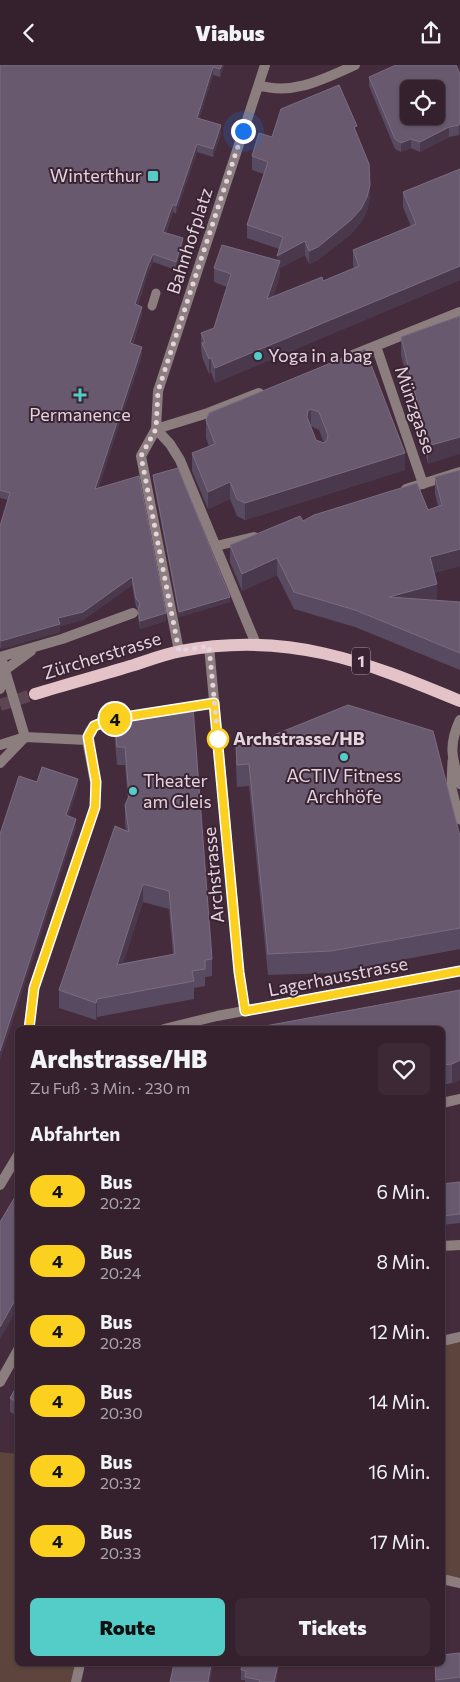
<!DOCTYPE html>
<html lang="de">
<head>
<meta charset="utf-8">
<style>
  :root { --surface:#34212d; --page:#3c2935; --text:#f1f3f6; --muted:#a9a3aa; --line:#4e3e49; --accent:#54cdc8 }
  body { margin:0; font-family:Commissioner,sans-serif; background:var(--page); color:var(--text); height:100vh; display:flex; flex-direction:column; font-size:19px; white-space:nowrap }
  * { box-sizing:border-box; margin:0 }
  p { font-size:16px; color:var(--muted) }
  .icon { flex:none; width:28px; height:28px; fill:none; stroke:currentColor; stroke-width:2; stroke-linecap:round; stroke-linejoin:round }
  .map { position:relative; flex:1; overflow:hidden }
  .details { position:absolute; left:15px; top:961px; width:430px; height:640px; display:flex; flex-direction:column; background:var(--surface); border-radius:8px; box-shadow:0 1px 4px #0004,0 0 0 1px var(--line) }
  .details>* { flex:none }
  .badge { padding:0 10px; border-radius:16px; font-size:18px; line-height:32px }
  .tools { position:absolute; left:400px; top:15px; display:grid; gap:10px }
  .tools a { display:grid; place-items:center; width:45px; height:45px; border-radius:8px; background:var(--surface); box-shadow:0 1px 4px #0004,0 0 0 1px var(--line); font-size:25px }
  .you { position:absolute; width:25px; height:25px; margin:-12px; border:4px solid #fff; border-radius:50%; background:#1a73e8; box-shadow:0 0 0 8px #1a73e833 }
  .map>.badge { position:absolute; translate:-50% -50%; box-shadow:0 0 0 2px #fff }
  h2 { padding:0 15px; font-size:19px; line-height:45px }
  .round { display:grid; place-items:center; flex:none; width:52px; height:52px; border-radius:8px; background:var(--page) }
  .overview { display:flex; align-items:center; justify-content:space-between; height:85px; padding:0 15px }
  h1 { font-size:24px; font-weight:800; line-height:38px }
  .primary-button { display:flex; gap:10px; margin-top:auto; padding:10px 15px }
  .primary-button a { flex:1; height:58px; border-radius:8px; background:var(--accent); color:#111; font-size:20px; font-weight:800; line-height:58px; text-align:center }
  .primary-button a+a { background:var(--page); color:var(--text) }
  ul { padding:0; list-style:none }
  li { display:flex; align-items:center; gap:15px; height:70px; padding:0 15px }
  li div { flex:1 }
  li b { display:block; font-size:19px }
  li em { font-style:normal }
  li .badge { min-width:55px; font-weight:700; text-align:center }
  header { display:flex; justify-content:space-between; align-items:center; height:65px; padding:0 15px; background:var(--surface); font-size:22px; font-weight:800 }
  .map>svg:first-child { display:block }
  .green { fill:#5d453d }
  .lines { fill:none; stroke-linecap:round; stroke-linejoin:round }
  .primary-tunnel { stroke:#5d4554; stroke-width:12; stroke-dasharray:12 6; stroke-linecap:butt }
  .lane { stroke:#8c7d7e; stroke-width:9 }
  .street { stroke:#8c7d7e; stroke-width:10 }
  .primary { stroke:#e3c3c7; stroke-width:12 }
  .wall { fill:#584a61; fill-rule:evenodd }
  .shaded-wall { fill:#4a384d }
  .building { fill:#68596f; stroke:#7b6c80; fill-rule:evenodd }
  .line-casing { stroke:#fff; stroke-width:11 }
  .line { stroke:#fbd01f; stroke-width:8 }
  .walk { stroke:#e4d4de; stroke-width:5; stroke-dasharray:0 9 }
  .poi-dot { fill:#54cdc8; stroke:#3a2332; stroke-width:2 }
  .stop-dot { fill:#fff; stroke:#fbd01f; stroke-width:2.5 }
  .labels { text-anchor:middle; stroke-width:4; stroke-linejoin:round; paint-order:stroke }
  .shield { fill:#3a2332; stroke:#b19faa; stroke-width:1 }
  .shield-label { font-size:16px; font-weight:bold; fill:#e4d4de }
  .poi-label { font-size:18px; fill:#e4d4de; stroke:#3a2332; text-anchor:start }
  .street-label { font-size:18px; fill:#e4d4de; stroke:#3a2332 }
  .stop-label { font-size:18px; font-weight:bold; fill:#e4d4de; stroke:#3a2332; text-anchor:start }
</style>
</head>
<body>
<header><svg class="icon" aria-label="back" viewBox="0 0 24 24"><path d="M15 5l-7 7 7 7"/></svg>Viabus<svg class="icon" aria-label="share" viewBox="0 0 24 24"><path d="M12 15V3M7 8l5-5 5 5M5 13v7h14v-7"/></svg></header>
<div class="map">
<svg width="460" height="1617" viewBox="0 0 460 1617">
  <rect width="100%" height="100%" fill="#452c3c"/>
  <path class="green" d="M460,1272v246l-17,-4 -1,-238z
    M0,1387l17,2 1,210h62l-4,18h-76z"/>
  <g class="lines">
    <path class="primary-tunnel" d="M0,640l35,-11"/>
    <path class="lane" d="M152,241l4,-13
      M452,696l-1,23 9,36"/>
    <path class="street" d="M259,20c33,11 65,-6 96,-20
      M376,281l47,138
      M353,290l107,-43
      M156,364l52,-16 51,-20
      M156,364l14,15 10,16 76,184
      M406,424l54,-17
      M216,481l38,-9
      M209,581l30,326 6,39
      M179,586l-38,-195 15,-27 2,-38 107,-326
      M0,592l62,-18 71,-26
      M0,624l5,-19 26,-19
      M177,644l37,-6
      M460,655c-12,25 -8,39 0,64
      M0,680l25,-8 -24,-80
      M0,698l25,-26 62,3
      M29,964l5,-41 61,-181v-25l-8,-42c2,-20 26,-21 41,-23
      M164,964l53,-13 243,-45
      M442,1038l18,-4
      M0,1120l18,-30
      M442,1181l18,-1
      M442,1276l18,-4
      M0,1317l18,-32
      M442,1514l18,4
      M76,1617l4,-18"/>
    <path class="primary" d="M35,629c33,-10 66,-19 99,-29 15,-5 31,-11 47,-14 106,-20 183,10 279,50"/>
  </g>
  <path class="wall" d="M0,0h224l-4,12 -7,-2 -14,44 22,14 -8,24 -16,-5 -21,62 -3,-2 -7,21 17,13 -7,24 -23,-8 -6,14 -9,29 4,10 -9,29 9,11 -44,134 68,132 -26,8 -2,-11v-9l-2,-2 -4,-22 -49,35 -23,6v6l-59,17 -1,-2v-121l8,-26 -8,-2z
    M460,9v57l-1,4 -10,2 -29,15 -9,-4 -10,4 -6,-3 -26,-63v-9z
    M357,69l13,64 -3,13 -6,11 -10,12 -33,26 -9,4 -4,-9 -25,13v7l-7,22 50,-16 31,-13 -1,-3v-15l58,-24 -8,-19v-15l57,-23v111l-245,103 -4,-11 -2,2 -7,-17 -1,-10v-14l13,-5 13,-41 -13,-5v-14l63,-8 2,-11 -32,-11v-13l17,-51 -12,-4v-14l20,-19z
    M460,251l-32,148 -27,-109v-18z
    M365,284l40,121 -160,50 -8,-4 -7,-17 -22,10 -16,-38v-18l17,-7 -3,-8v-18zM311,361l8,4 5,13 -8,-3z
    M460,405v96l-26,7 3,28 23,1v68l-105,-43 -61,-18 -17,-34 -35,16 -12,-29v-17l73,-24 125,-11 10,-4 -3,-12v-17z
    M153,410l77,127 -51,15 -26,-137z
    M114,648l98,246v17l-7,1v9l-11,2v11l-97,18 -1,3 -37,-12v-18l67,-159 -1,-8v-18l3,-6 -3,-34h-8l-3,-34zM143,837l26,7 4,45 -50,9z
    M236,681l224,90v113l-129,24 -63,2 -19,-189 -12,1 -1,-20z
    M460,925l-8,93 -10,2v-56z
    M460,1117v41l-18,2v-41z
    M18,1319v32l-8,-4v-14z
    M460,1588v29h-25v-18h7z
    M279,1599l-3,18h-31v-2h-4v-10z"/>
  <path class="shaded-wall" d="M222,0h2l-4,12v-8z
    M213,2v8l-16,51v-8z
    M460,56v10l-1,4v-10z
    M221,60v8l-8,24v-8z
    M449,62v10l-29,15v-10z
    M411,74v9l-10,4v-9z
    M197,79v8l-21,62v-8z
    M370,120v13l-3,13 -6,11 -10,12 -33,26 -9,4v-13z
    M173,139v8l-10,28v-8z
    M183,173v8l-7,24v-8z
    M305,176v14l-25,13v7l-13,39v-15l10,-30v-13z
    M153,189v8l-6,14 -12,36v-8l12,-36z
    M460,201v14l-245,103v-15z
    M142,242v8l-12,36v-8z
    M142,282v8l-47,142v-8z
    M211,293v14l-2,2v-15z
    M311,344v17l-4,-9 1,-6z
    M460,372v17l-32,10v-18z
    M405,388v17l-160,50v-17z
    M230,417v17l-22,10v-17z
    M460,484v17l-30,8v-17z
    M277,493v17l-35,16v-17z
    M132,512v8l-49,35 -23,6v6l-59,17v-8l57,-23z
    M437,519v17l-48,-4z
    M230,532v5l-51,15v-5z
    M166,548v8l-26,8v-8z
    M78,714v9l-12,37v-10z
    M76,754v9l-76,232v-9z
    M143,819v18l-26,80v-17z
    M97,934v18l-1,3v-17z
    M460,995v20l-8,3v-19z
    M18,1230v13l-18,31v-12z
    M211,1599h2l-3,18h-2z
    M278,1599h1l-3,18h-2z"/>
  <path class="building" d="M0,0h222l-2,4 -7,-2 -16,51 24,7 -8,24 -16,-5 -21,62 -3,-2 -10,28 20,6 -7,24 -23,-8 -6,14 -12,36 7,3 -12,36 12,4 -47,142 44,-13 27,137 -26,8 -2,-11 2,-7 -4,-4 -4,-22 -49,35 -25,6 2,6 -59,17 -1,-2v-113l10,-33 -10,-3z
    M396,0h60l4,9v47l-1,4 -10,2 -29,15 -9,-3 -10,4 -6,-4 -26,-62zM409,24h27v27h-27z
    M339,20l18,41 -3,1 15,37 1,21 -3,12 -6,12 -10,11 -33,27 -9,4 -4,-10 -28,15 6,-19 -36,-12 21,-63 -16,-6 7,-23 13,4 9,-28z
    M460,104v97l-245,102 -4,-10 -2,1 -7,-16 3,-1 -4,-9 13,-5 17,-54 -17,-6 8,-23 58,16 -13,38 55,-22 1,4 36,-15 -6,-16 63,-26 -13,-32z
    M460,251v121l-32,9 -27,-109z
    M365,284l40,104 -160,50 -8,-4 -7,-17 -22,10 -16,-39 23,-9 -9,-24 3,-7zM311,344l8,3 9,23 -1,5 -3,3 -8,-3 -9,-23 1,-6z
    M178,403l52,129 -51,15 -26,-137z
    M460,405v79l-30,8 7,27 -48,13 71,5v51l-105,-43 -61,-18 -17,-34 -35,16 -12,-29 70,-29 3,5 11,-6 103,-32 11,27 14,-5 -7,-28z
    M348,640l85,26 27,105v92l-129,23 -63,3 -19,-190 -12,1 -1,-19 13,-1z
    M193,642l19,252 -7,1v9l-13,2 2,10 -97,18 -1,4 -37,-13 56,-164 14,6 -4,-27 4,-9 -4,-49h-8l-3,-34zM143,819l26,7 6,63 -58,11z
    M42,702l36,12 -12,36 10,4 -76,232v-217l19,-58 18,6z
    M460,925v70l-8,4 -10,1v-36h-193z
    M460,1117v32l-18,2v-32z
    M18,1127v103l-18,32v-105z
    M18,1319v19l-8,-5z
    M460,1588v24l-24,3 -1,-16h7v-9z
    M174,1599h37l-3,18h-38z
    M242,1599h36l-4,18h-15l1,-2 -15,-3 1,-6 -5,-1z"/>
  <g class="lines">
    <defs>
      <path id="line" d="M29,964l5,-41 61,-181 1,-25 -8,-45 6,-11 18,-7 102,-16 25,269 6,39 215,-40"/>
    </defs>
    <use href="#line" class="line-casing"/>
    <use href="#line" class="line"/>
    <path class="walk" d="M218,674l-9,-93 -30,5 -38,-195 15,-27 2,-38 85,-260"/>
  </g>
  <g class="poi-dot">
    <rect x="147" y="105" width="12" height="12" rx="2.5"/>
    <circle cx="258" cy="291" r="5"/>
    <path d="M77.5 322.5h5v5h5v5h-5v5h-5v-5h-5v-5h5z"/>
    <circle cx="344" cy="692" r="5"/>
    <circle cx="133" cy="726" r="5"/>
  </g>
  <circle class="stop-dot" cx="218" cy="674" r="10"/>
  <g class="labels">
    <rect class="shield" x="352" y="582.5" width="18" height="27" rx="4"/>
    <g class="shield-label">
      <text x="361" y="602">1</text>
    </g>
    <g class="poi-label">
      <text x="142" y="117" text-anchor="end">Winterthur</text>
      <text x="268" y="297">Yoga in a bag</text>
      <text x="80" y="356" text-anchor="middle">Permanence</text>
      <text x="344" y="717" text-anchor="middle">ACTIV Fitness<tspan x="344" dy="21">Archhöfe</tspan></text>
      <text x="143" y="722">Theater<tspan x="143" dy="21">am Gleis</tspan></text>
    </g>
    <g class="street-label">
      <text transform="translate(190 176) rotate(-72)" y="6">Bahnhofplatz</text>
      <text transform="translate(415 345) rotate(71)" y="6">Münzgasse</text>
      <text transform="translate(102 591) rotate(-17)" y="6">Zürcherstrasse</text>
      <text transform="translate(214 810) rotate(-95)" y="6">Archstrasse</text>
      <text transform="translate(338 912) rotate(-11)" y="6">Lagerhausstrasse</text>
    </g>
    <g class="stop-label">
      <text x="233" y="680">Archstrasse/HB</text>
    </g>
  </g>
</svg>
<div class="tools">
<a><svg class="icon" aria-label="locate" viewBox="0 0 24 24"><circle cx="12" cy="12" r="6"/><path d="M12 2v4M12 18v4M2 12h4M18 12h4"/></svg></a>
</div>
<div class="you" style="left:243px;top:66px"></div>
<b class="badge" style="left:115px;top:654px;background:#fbd01f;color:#111">4</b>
<section class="details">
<div class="overview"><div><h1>Archstrasse/HB</h1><p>Zu Fuß · 3 Min. · 230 m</p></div><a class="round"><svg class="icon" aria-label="heart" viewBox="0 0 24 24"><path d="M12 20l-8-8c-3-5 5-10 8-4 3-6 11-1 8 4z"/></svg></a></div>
<h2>Abfahrten</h2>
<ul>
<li><span class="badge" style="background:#fbd01f;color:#111">4</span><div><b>Bus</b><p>20:22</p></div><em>6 Min.</em></li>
<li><span class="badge" style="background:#fbd01f;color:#111">4</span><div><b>Bus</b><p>20:24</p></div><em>8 Min.</em></li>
<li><span class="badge" style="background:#fbd01f;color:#111">4</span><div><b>Bus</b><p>20:28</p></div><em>12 Min.</em></li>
<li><span class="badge" style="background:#fbd01f;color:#111">4</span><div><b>Bus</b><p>20:30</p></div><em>14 Min.</em></li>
<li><span class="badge" style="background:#fbd01f;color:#111">4</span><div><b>Bus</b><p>20:32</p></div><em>16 Min.</em></li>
<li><span class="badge" style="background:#fbd01f;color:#111">4</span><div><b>Bus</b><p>20:33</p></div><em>17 Min.</em></li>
</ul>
<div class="primary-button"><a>Route</a><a>Tickets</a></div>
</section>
</div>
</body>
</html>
